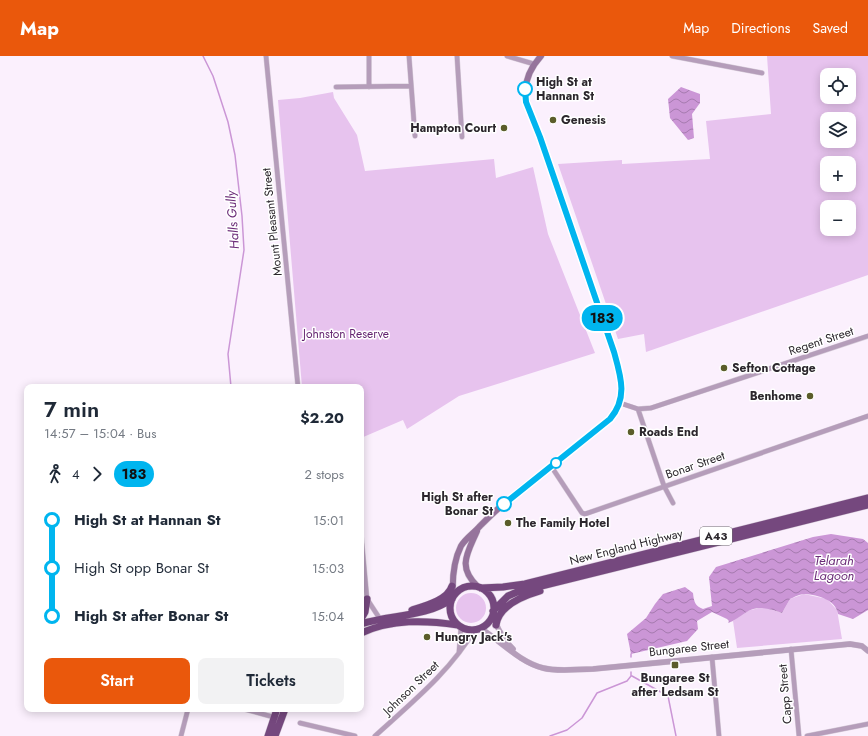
<!DOCTYPE html>
<html lang="en">
<head>
<meta charset="utf-8">
<style>
  :root { --surface:#fff; --page:#f2f2f3; --text:#1f2937; --muted:#747a83; --accent:#ea580c }
  body { margin:0; font-family:Jost,sans-serif; background:var(--page); color:var(--text); height:100vh; display:flex; flex-direction:column; font-size:15px; white-space:nowrap }
  * { box-sizing:border-box; margin:0 }
  p { font-size:13px; color:var(--muted) }
  .icon { flex:none; width:22px; height:22px; fill:none; stroke:currentColor; stroke-width:2; stroke-linecap:round; stroke-linejoin:round }
  .map { position:relative; flex:1; overflow:hidden }
  .drawer { position:absolute; left:24px; top:328px; width:340px; height:328px; display:flex; flex-direction:column; background:var(--surface); border-radius:8px; box-shadow:0 2px 10px #0003 }
  .drawer>* { flex:none }
  .badge { padding:0 8px; border-radius:13px; font-size:14px; line-height:26px }
  .fabs { position:absolute; left:820px; top:12px; display:grid; gap:8px }
  .fabs a { display:grid; place-items:center; width:36px; height:36px; border-radius:8px; background:var(--surface); box-shadow:0 2px 10px #0003; font-size:20px }
  .map>.badge { position:absolute; translate:-50% -50%; box-shadow:0 0 0 2px #fff }
  .legs { display:flex; align-items:center; gap:6px; height:44px; padding:0 20px; font-size:13px }
  .legs p { margin-inline-start:auto }
  .head { display:flex; align-items:center; justify-content:space-between; height:68px; padding:0 20px }
  h1 { font-size:22px; font-weight:600; line-height:30px }
  .cta { display:flex; gap:8px; margin-top:auto; padding:8px 20px }
  .cta a { flex:1; height:46px; border-radius:8px; background:var(--accent); color:#fff; font-size:16px; font-weight:600; line-height:46px; text-align:center }
  .cta a+a { background:var(--page); color:var(--text) }
  ul { padding:0 20px; list-style:none }
  li { display:flex; align-items:center; gap:14px; height:48px; font-size:15px }
  li i { display:grid; place-items:center; width:6px; height:100%; margin:0 5px; background:currentColor }
  li i::after { content:''; width:10px; height:10px; margin:-5px; border:3px solid; border-radius:50%; background:var(--surface) }
  li p { margin-inline-start:auto }
  li:first-child i { background:linear-gradient(#0000 50%,currentColor 0) }
  li:last-child i { background:linear-gradient(currentColor 50%,#0000 0) }
  header { display:flex; align-items:center; gap:24px; box-sizing:border-box; height:56px; padding:0 20px; background:var(--accent); color:#fff }
  header strong { font-size:19px }
  nav { display:flex; gap:22px; margin-inline-start:auto; font-size:14px }
  .map>svg:first-child { display:block }
  .green { fill:#e7c3ee; fill-rule:evenodd }
  .water { fill:url(#water-waves) }
  .lines { fill:none; stroke-linecap:round; stroke-linejoin:round }
  .stream { stroke:#cb96d6; stroke-width:1.5 }
  .minor-casing { stroke:#d6ccd8; stroke-width:5.5 }
  .tertiary-casing { stroke:#d6ccd8; stroke-width:6 }
  .secondary-casing { stroke:#d6ccd8; stroke-width:7 }
  .trunk-casing { stroke:#d6ccd8; stroke-width:8 }
  .minor { stroke:#b59dba; stroke-width:4.5 }
  .tertiary { stroke:#b59dba; stroke-width:5.5 }
  .secondary { stroke:#96749c; stroke-width:6 }
  .trunk { stroke:#75487e; stroke-width:7 }
  .line-1-casing { stroke:#fff; stroke-width:9 }
  .line-1 { stroke:#00b5ef; stroke-width:6 }
  .stop-1-dot { fill:#fff; stroke:#00b5ef; stroke-width:2 }
  .poi-dot { fill:#5b5d2a; stroke:#fff; stroke-width:1.5 }
  .labels { text-anchor:middle; stroke-width:3; stroke-linejoin:round; paint-order:stroke }
  .shield { fill:#fff; stroke:#6b686c; stroke-width:1 }
  .shield-label { font-size:11px; font-weight:bold; fill:#2c272d }
  .stop-label { font-size:12px; font-weight:bold; fill:#2c272d; stroke:#fff; text-anchor:start }
  .poi-label { font-size:12px; font-weight:bold; fill:#2c272d; stroke:#fff; text-anchor:start }
  .street-label { font-size:12px; fill:#2c272d; stroke:#fff }
  .park-label { font-size:12px; fill:#642470; stroke:#fff }
  .water-label { font-size:13px; font-style:italic; fill:#6c2d79; stroke:#fff }
</style>
</head>
<body>
<header>
<strong>Map</strong>
<nav><a>Map</a><a>Directions</a><a>Saved</a></nav>
</header>
<div class="map">
<svg width="868" height="680" viewBox="0 0 868 680">
  <defs>
    <pattern id="water-waves" width="16" height="10" patternUnits="userSpaceOnUse"><rect width="16" height="10" fill="#cb96d6"/><path d="M0 5q4-4 8 0t8 0" fill="none" stroke="#a57aae"/></pattern>
  </defs>
  <rect width="100%" height="100%" fill="#fbf0fd"/>
  <path class="green" d="M767,0h101v219l-222,77 -2,-18 -26,5 -60,-175 64,-4v4l88,-5 -4,-38 65,-7zM827,19h22v22h-22zM827,63h22v22h-22zM827,107h22v22h-22zM827,151h22v22h-22z
    M333,36l1,6 23,37 8,36 129,-12 2,19 37,-11 15,67 47,119 -136,43 -52,33 -4,-9 -42,18v-51h-59l-24,-287 22,-2z
    M456 552a15 15 0 1 1 30 0a15 15 0 1 1-30 0Z
    M804,538l23,5 10,11 5,29 -105,9 -4,-27 14,-10 16,-4 19,6 8,-14z"/>
  <path class="water" d="M681,31l19,7v9l-8,11 2,24 -6,2 -18,-22 -2,-19z
    M831,478l32,5 5,4v67l-15,9 -15,-5c-2,-14 -20,-19 -33,-20 -5,0 -11,3 -15,5l-8,14c-13,-4 -25,-9 -37,0 -6,4 -11,8 -17,10l1,-2 -2,-2 -15,-7 -15,9 1,8 -11,12 -56,13 -4,-20 19,-16 9,-14 8,-10 22,-7 8,6c1,9 2,13 10,16l9,-3 -3,-29 7,-10 97,-30z"/>
  <g class="lines">
    <path class="stream" d="M203,0l10,20 15,46 7,33 7,61 2,34 -16,104 3,33
      M631,601v-3
      M632,620l36,20 8,40
      M550,680l17,-6 15,-12 15,-25 30,-12 4,-5v-4"/>
    <defs>
      <path id="minor" d="M266,0l32,331
        M369,0v31
        M409,0l6,80
        M457,0l5,81
        M507,0l27,8
        M672,0l90,17
        M336,31l74,-1
        M620,347l18,6 13,-1 217,-72
        M638,353l26,77 9,17
        M551,410l31,47 3,1 283,-98
        M361,478l6,65 13,20
        M791,593l8,87
        M459,596l2,-25
        M712,601l7,79
        M244,653l33,9
        M300,667l55,13
        M181,680l7,-27
        M375,680c35,-32 76,-65 100,-107
        M807,680l61,-12"/>
      <path id="tertiary" d="M493,558c3,13 10,25 20,35
        M480,572c21,13 39,34 63,40 16,4 33,1 50,1l257,-25 12,2 6,5"/>
      <path id="secondary" d="M477,475c-10,23 -20,36 1,56
        M453,541c-1,-18 0,-35 8,-51 5,-8 13,-13 19,-20 39,-40 88,-70 130,-107 18,-21 11,-43 4,-67l-74,-215c-13,-32 -25,-52 1,-81"/>
      <path id="trunk" d="M450 552a22 22 0 1 1 44 0a22 22 0 1 1-44 0Z
        M481,532l22,-1 22,-3 343,-86
        M412,554c13,-4 36,-10 40,-24
        M493,555l15,-15 9,-4 351,-87
        M361,563l4,-7 2,-13
        M361,568c31,-10 63,-6 91,-25
        M496,569c3,-20 27,-29 44,-34
        M361,577c31,-14 64,-13 97,-8
        M268,680l9,-27
        M275,680l10,-27"/>
    </defs>
    <use href="#minor" class="minor-casing"/>
    <use href="#tertiary" class="tertiary-casing"/>
    <use href="#secondary" class="secondary-casing"/>
    <use href="#trunk" class="trunk-casing"/>
    <use href="#minor" class="minor"/>
    <use href="#tertiary" class="tertiary"/>
    <use href="#secondary" class="secondary"/>
    <use href="#trunk" class="trunk"/>
  </g>
  <g class="lines">
    <defs>
      <path id="line-1" d="M504,448l106,-85c18,-21 11,-42 4,-67l-74,-215 -14,-35 -1,-13"/>
    </defs>
    <use href="#line-1" class="line-1-casing"/>
    <use href="#line-1" class="line-1"/>
  </g>
  <g class="stop-1-dot">
    <circle cx="525" cy="33" r="7"/>
    <circle cx="556" cy="407" r="5"/>
    <circle cx="504" cy="448" r="7"/>
  </g>
  <g class="poi-dot">
    <circle cx="553" cy="64" r="4"/>
    <circle cx="504" cy="72" r="4"/>
    <circle cx="724" cy="312" r="4"/>
    <circle cx="810" cy="340" r="4"/>
    <circle cx="631" cy="376" r="4"/>
    <circle cx="508" cy="467" r="4"/>
    <circle cx="427" cy="581" r="4"/>
    <rect x="671" y="605" width="8" height="8" rx="2"/>
  </g>
  <g class="labels">
    <rect class="shield" x="700" y="471" width="32" height="18" rx="3"/>
    <g class="shield-label">
      <text x="716" y="484">A43</text>
    </g>
    <g class="stop-label">
      <text x="536" y="30">High St at<tspan x="536" dy="14">Hannan St</tspan></text>
      <text x="493" y="445" text-anchor="end">High St after<tspan x="493" dy="14">Bonar St</tspan></text>
    </g>
    <g class="poi-label">
      <text x="561" y="68">Genesis</text>
      <text x="496" y="76" text-anchor="end">Hampton Court</text>
      <text x="732" y="316">Sefton Cottage</text>
      <text x="802" y="344" text-anchor="end">Benhome</text>
      <text x="639" y="380">Roads End</text>
      <text x="516" y="471">The Family Hotel</text>
      <text x="435" y="585">Hungry Jack's</text>
      <text x="675" y="626" text-anchor="middle">Bungaree St<tspan x="675" dy="14">after Ledsam St</tspan></text>
    </g>
    <g class="street-label">
      <text transform="translate(272 166) rotate(-96)" y="4">Mount Pleasant Street</text>
      <text transform="translate(821 285) rotate(-18)" y="4">Regent Street</text>
      <text transform="translate(695 409) rotate(-19)" y="4">Bonar Street</text>
      <text transform="translate(626 491) rotate(-14)" y="4">New England Highway</text>
      <text transform="translate(689 592) rotate(-6)" y="4">Bungaree Street</text>
      <text transform="translate(411 632) rotate(-44)" y="4">Johnson Street</text>
      <text transform="translate(785 638) rotate(-95)" y="4">Capp Street</text>
    </g>
    <g class="park-label">
      <text x="346" y="282">Johnston Reserve</text>
    </g>
    <g class="water-label">
      <text transform="translate(232 164) rotate(-94)" y="5">Halls Gully</text>
      <text x="834" y="509">Telarah<tspan x="834" dy="15">Lagoon</tspan></text>
    </g>
  </g>
</svg>
<div class="fabs">
<a><svg class="icon" aria-label="locate" viewBox="0 0 24 24"><circle cx="12" cy="12" r="6"/><path d="M12 2v4M12 18v4M2 12h4M18 12h4"/></svg></a>
<a><svg class="icon" aria-label="layers" viewBox="0 0 24 24"><path d="M12 4l9 5-9 5-9-5zM3 14l9 5 9-5"/></svg></a>
<a>+</a>
<a>−</a>
</div>
<b class="badge" style="left:602px;top:262px;background:#00b5ef;color:#111">183</b>
<section class="drawer">
<div class="head"><div><h1>7 min</h1><p>14:57 – 15:04 · Bus</p></div><b>$2.20</b></div>
<div class="legs"><svg class="icon" aria-label="walk" viewBox="0 0 24 24"><circle cx="13" cy="4" r="2"/><path d="M13 8l-2 6 4 7M11 14l-3 7M7 12l3-4h3l4 4"/></svg>4<svg class="icon" aria-label="forward" viewBox="0 0 24 24"><path d="M9 5l7 7-7 7"/></svg><b class="badge" style="background:#00b5ef;color:#111">183</b><p>2 stops</p></div>
<ul>
<li><i style="color:#00b5ef"></i><b>High St at Hannan St</b><p>15:01</p></li>
<li><i style="color:#00b5ef"></i><span>High St opp Bonar St</span><p>15:03</p></li>
<li><i style="color:#00b5ef"></i><b>High St after Bonar St</b><p>15:04</p></li>
</ul>
<div class="cta"><a>Start</a><a>Tickets</a></div>
</section>
</div>
</body>
</html>
